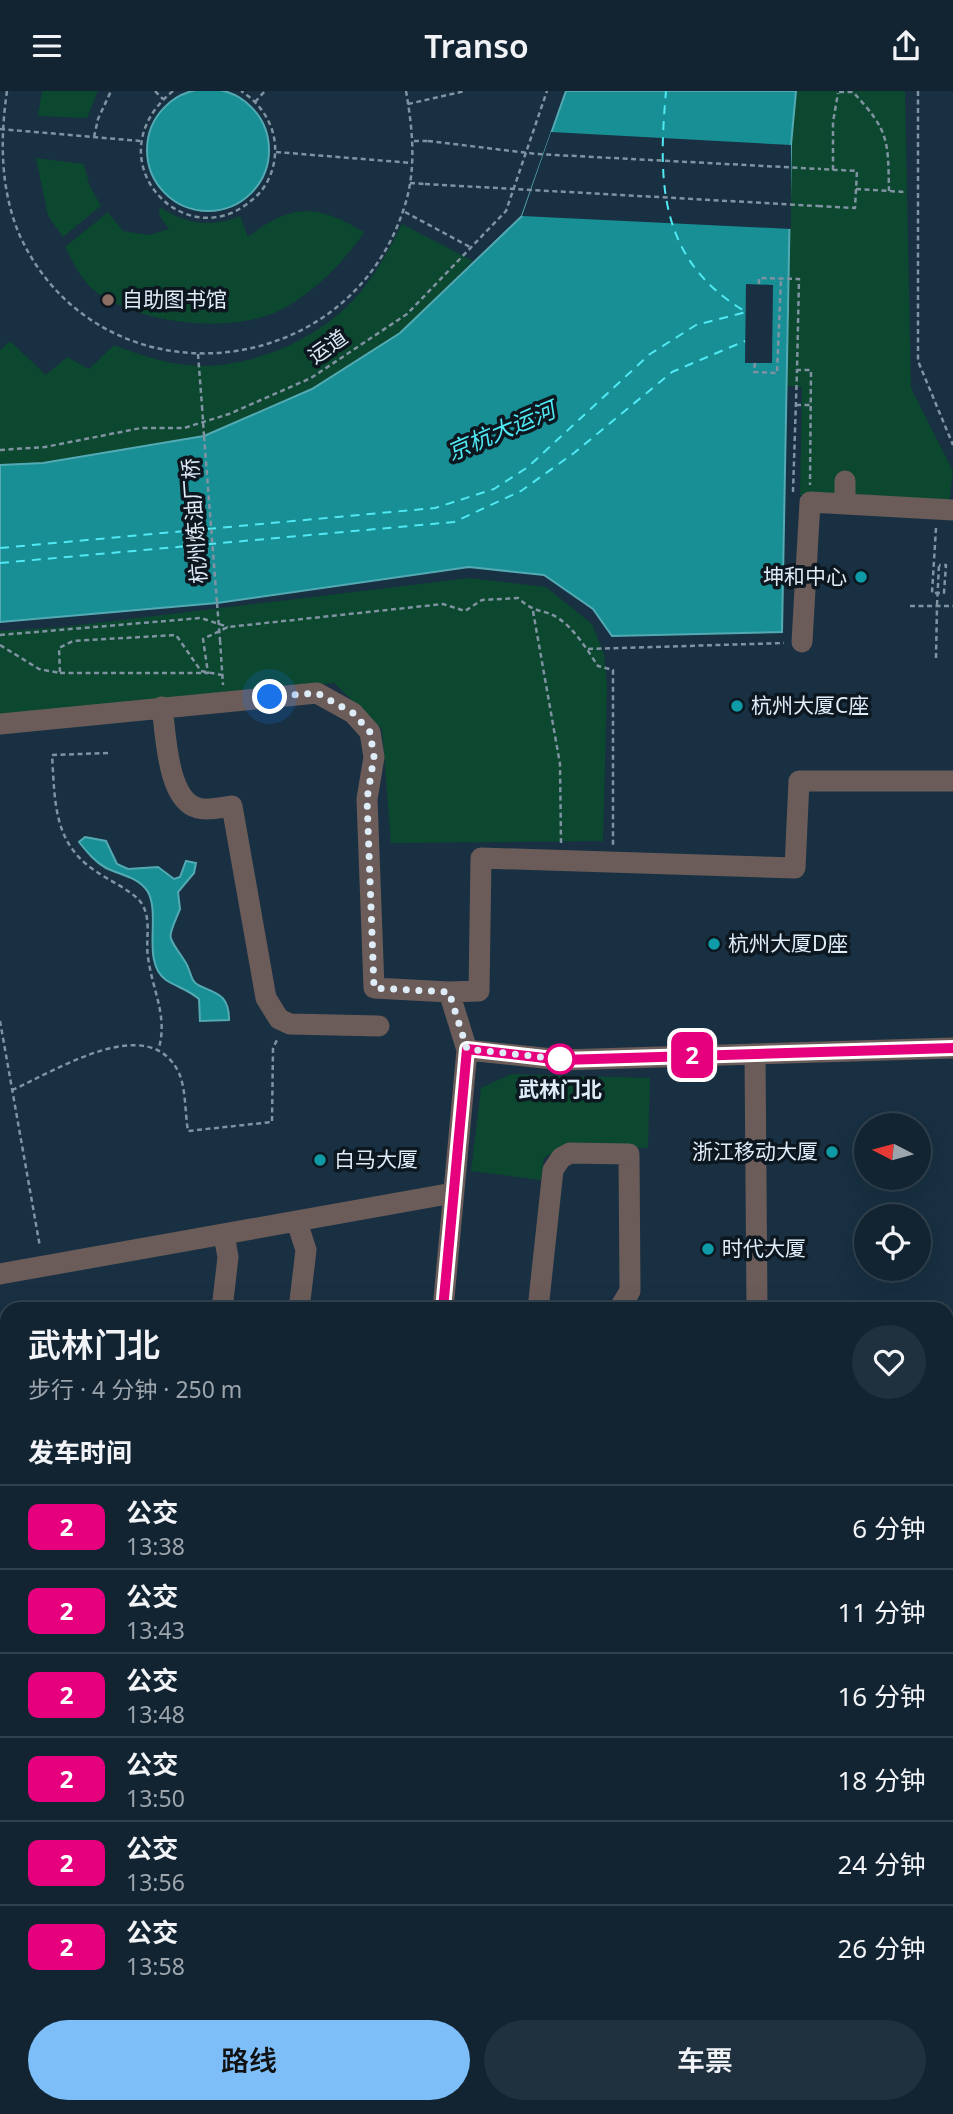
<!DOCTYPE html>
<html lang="zh">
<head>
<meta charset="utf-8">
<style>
  :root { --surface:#122432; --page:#1f303e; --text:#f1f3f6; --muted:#9ca4ac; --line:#31414d; --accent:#7dbef9 }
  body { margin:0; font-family:"Noto Sans","Noto Sans SC",sans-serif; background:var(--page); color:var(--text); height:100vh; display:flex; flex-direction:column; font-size:26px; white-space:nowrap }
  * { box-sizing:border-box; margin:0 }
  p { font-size:23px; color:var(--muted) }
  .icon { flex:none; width:38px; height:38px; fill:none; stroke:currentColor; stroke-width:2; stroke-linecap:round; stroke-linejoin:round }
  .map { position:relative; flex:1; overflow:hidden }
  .panel { position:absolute; left:0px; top:1211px; width:954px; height:812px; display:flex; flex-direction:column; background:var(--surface); border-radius:21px 21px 0 0; box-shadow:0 7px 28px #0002,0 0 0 2px var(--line) }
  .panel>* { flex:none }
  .badge { padding:0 14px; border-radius:10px; font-size:24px; line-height:46px }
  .needle { width:46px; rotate:276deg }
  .buttons { position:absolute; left:854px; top:1022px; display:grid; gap:14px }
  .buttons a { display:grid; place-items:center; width:77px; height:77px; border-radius:50%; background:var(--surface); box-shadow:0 7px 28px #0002,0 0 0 2px var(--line); font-size:35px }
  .you { position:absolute; width:35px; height:35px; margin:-18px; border:5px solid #fff; border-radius:50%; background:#1a73e8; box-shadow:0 0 0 10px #1a73e833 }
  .map>.badge { position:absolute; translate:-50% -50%; box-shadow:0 0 0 4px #fff }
  h2 { padding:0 28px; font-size:26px; line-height:63px }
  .round { display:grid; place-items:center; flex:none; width:74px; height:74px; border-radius:37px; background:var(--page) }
  .headline { display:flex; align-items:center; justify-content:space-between; height:119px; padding:0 28px }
  h1 { font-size:33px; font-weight:600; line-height:52px }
  .action { display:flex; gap:14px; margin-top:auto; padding:14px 28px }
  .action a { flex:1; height:80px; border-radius:42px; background:var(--accent); color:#111; font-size:28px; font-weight:600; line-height:80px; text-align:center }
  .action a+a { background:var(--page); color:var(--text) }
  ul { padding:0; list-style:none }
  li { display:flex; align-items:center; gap:21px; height:84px; padding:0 28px; border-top:2px solid var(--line) }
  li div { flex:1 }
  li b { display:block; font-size:26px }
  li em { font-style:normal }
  li .badge { min-width:77px; font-weight:700; text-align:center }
  header { display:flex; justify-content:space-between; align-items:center; height:91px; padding:0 28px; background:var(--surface); font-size:32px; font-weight:600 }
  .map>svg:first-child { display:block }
  .green { fill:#0c472f }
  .water { fill:#188e95; stroke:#53aab3; stroke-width:2 }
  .pier { fill:#183042 }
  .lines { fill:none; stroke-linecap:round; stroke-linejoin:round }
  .ferry { stroke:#50e8f3; stroke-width:2; stroke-dasharray:9 7; stroke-linecap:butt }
  .path { stroke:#8093a2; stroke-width:2.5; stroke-dasharray:5 3.5; stroke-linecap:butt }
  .minor { stroke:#6b5c59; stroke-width:21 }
  .major { stroke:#a78983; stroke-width:21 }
  .path-bridge { stroke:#8093a2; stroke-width:2.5; stroke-dasharray:5 3.5; stroke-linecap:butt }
  .line-casing { stroke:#fff; stroke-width:16 }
  .line { stroke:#e6007e; stroke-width:10 }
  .walk { stroke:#deecf8; stroke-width:7; stroke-dasharray:0 12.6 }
  .education-dot { fill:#8d6e63; stroke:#0c171f; stroke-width:2.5 }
  .culture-dot { fill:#0f9aa8; stroke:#0c171f; stroke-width:2.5 }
  .stop-dot { fill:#fff; stroke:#e6007e; stroke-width:3.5 }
  .labels { text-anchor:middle; stroke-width:7; stroke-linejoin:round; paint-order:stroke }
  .poi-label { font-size:21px; fill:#deecf8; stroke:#0c171f; text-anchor:start }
  .street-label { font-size:21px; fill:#deecf8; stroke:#0c171f }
  .stop-label { font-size:21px; font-weight:bold; fill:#deecf8; stroke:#0c171f }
  .water-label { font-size:23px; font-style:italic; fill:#50e8f3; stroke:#0c171f }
</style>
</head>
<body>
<header><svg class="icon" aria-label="menu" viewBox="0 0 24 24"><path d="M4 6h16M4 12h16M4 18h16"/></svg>Transo<svg class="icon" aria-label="share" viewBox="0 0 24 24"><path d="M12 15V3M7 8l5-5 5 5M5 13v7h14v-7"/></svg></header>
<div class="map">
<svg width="953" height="2023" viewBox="0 0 953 2023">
  <rect width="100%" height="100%" fill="#183042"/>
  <path class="green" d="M42,0h56l-11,27 -49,-2z
    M796,0h109l6,297 42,83 -4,30 -149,-6 2,-108 -16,-1 5,-241z
    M36,67l48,6 5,20 12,22 -38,31 -15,-21z
    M160,116c25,17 52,21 80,9l8,21c43,-34 70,-33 116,-5 -19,29 -46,56 -76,74 -48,30 -144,19 -189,-12 -17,-11 -25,-30 -34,-47l43,-35 15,19 26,4 20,-6 -10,-14z
    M402,133l71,37 -73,72 -88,56 -108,47 -161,27 -43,2v-115l10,-9 36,34 21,-18 22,12 25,-24c28,11 59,21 89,21 55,-1 117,-28 153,-69 20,-22 33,-48 46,-73z
    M470,487l76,9 46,37 12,30 3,32 -4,155 -212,2 -9,-114 -48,-46 -334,34v-86l63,-4z
    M511,983l139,4 -2,70 -85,-2 -19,12 -3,22 -70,-9 10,-83z
    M951,1599l-2,128 -2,1v-128z
    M798,2016h47v7h-47z"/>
  <path class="water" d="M147 59a61 61 0 1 1 122 0a61 61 0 1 1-122 0Z
    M566,0h230l-5,54 -9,487 -170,4 -19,-27 -49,-34 -75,-8 -252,36 -217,19v-157l43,-2 161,-27 108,-47 88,-56 122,-117z
    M85,746l21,4 11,23 11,5 30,-2 16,12 6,-2 6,-16 10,2 -2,10 -16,19 2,17c-14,34 -13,24 6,54 5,8 4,19 14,23 19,8 29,10 29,34l-29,1 -1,-22c-10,-9 -22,-12 -33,-19 -25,-18 -5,-64 -18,-88 -9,-15 -28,-17 -42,-24 -11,-6 -19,-16 -27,-26z
    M953,1733v32l-6,2v-32z
    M184,2016h80l-16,7h-81z"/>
  <path class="pier" d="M551,41l240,13v84l-269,-13z
    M746,193l27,1 -1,78h-27z"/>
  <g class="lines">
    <path class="ferry" d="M0,457l435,-40 59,-19 34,-22 122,-113 46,-29 50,-13c-88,-52 -88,-130 -80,-221
      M0,472l454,-41 67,-31 53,-38 98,-81 73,-31"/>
    <path class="path" d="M7,0c-7,48 -7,99 13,145 78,169 324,151 383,-25 14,-39 10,-80 3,-120
      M155,0l8,8
      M173,0c-82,67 11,168 79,109 14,-11 22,-28 23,-46 2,-26 -13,-50 -34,-63
      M918,0v270l35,84
      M839,1h14c36,39 35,47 36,99
      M255,11l10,-11
      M408,13l57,-13
      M0,38l140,12
      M94,46l4,-18 13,-28
      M414,50h14
      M276,61l136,11
      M833,79v-48l5,-29
      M410,92l15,1
      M856,98l49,3
      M818,115l37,2 2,-37 -36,-2
      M405,121l65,35
      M759,193v-6l40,1 -2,91h14l-1,115
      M198,263l4,52
      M755,272l-1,9 23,1 4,-94
      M796,314h15
      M204,345l13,167
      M0,359l45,-3 96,-19h43l45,-14 82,-36 96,-64 99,-103 41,-120
      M793,401l4,-122
      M936,437l-4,65h12l2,-28h-7
      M910,515h43
      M533,520l27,153 1,79
      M0,544l201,-17 27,9
      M220,549l3,45
      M0,554l39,24 21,4 -1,-25 14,-7 103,-6 25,36 21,4
      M588,558l196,-6
      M936,567l1,-53
      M60,582h148l-5,-34 25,-12 215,-23 22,7 17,-11 36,-2c19,17 24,10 40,20 16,10 30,33 40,48l15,4v175
      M108,662l-56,2c3,46 1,87 42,115 14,10 33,18 45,30 14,16 6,39 9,57 4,33 21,60 10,94
      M0,930l40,226
      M12,999c44,-19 137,-80 167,-17 7,16 6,41 9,58l84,-9 1,-74 5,-10
      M951,1537l2,-121
      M948,1869l3,-270
      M948,1907l1,116"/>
    <path class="minor" d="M845,413v-23
      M802,551l8,-140 143,8
      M162,616c4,27 5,93 36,101 10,3 25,-1 34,-2l34,192 13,21 11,5 89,2
      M0,633l317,-31 36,20 17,19 4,25 -7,42 7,189 75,4 18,58
      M449,901l30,-1 2,-133 314,10 4,-87h154
      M755,963l2,255
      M297,1131l9,28 -7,59
      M0,1183l453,-81
      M222,1218l6,-52 -4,-22
      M443,1218l24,-259 95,10 391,-12
      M538,1218l15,-139 8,-12 9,-5 59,1 1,137 -11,18
      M947,1284h6
      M0,1465l7,-2
      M0,1598l7,-1
      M0,1684l7,-1
      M947,1890l6,-3
      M0,1914l7,-2
      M468,2016l1,7
      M770,2023v-7"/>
    <path class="major" d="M947,1557l6,-2
      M947,1581l6,-1
      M0,1774l7,-2
      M0,1793l7,-1"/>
    <path class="path-bridge" d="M428,50l109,13 284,15
      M425,93l393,22
      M202,315l2,30
      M217,512l3,37
      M937,514l2,-40"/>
  </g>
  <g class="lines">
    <defs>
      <path id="line" d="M443,1218l24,-260 95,11 391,-12"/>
    </defs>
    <use href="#line" class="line-casing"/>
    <use href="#line" class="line"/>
    <path class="walk" d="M270,606l47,-4 36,20 17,19 4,25 -7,42 7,189 75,4 18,57 93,10"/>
  </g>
  <circle class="education-dot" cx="108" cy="209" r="7"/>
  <g class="culture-dot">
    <circle cx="861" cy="486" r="7"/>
    <circle cx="737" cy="615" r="7"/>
    <circle cx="714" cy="853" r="7"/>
    <circle cx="832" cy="1061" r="7"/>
    <circle cx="320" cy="1069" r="7"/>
    <circle cx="708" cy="1158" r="7"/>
  </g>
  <circle class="stop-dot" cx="560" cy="968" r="14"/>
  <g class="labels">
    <g class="poi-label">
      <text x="122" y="216">自助图书馆</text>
      <text x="847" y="493" text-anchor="end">坤和中心</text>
      <text x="751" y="622">杭州大厦C座</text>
      <text x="728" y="860">杭州大厦D座</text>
      <text x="818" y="1068" text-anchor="end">浙江移动大厦</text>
      <text x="334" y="1076">白马大厦</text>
      <text x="722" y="1165">时代大厦</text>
    </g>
    <g class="street-label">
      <text transform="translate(328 256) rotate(-35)" y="7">运道</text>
      <text transform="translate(195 430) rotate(-94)" y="7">杭州炼油厂桥</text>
    </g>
    <g class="stop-label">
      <text x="560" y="1006">武林门北</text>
    </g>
    <g class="water-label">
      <text transform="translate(501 340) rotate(-23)" y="8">京杭大运河</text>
    </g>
  </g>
</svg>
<div class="buttons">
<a><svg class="needle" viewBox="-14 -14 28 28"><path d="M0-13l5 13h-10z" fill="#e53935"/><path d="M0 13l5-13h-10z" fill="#9ca4ac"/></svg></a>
<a><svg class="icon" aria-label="locate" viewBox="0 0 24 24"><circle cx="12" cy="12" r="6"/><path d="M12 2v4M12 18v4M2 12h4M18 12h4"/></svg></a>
</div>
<div class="you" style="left:270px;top:606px"></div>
<b class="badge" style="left:692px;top:964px;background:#e6007e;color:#fff">2</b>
<section class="panel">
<div class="headline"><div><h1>武林门北</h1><p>步行 · 4 分钟 · 250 m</p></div><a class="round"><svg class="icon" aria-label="heart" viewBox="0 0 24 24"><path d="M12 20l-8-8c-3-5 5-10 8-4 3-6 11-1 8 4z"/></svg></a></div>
<h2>发车时间</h2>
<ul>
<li><span class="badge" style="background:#e6007e;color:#fff">2</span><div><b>公交</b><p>13:38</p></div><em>6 分钟</em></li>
<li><span class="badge" style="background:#e6007e;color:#fff">2</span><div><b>公交</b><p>13:43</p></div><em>11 分钟</em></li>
<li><span class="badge" style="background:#e6007e;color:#fff">2</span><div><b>公交</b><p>13:48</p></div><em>16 分钟</em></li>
<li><span class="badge" style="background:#e6007e;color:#fff">2</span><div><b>公交</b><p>13:50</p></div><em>18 分钟</em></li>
<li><span class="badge" style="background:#e6007e;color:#fff">2</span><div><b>公交</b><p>13:56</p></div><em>24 分钟</em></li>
<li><span class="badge" style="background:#e6007e;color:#fff">2</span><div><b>公交</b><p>13:58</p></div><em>26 分钟</em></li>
</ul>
<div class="action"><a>路线</a><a>车票</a></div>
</section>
</div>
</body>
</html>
